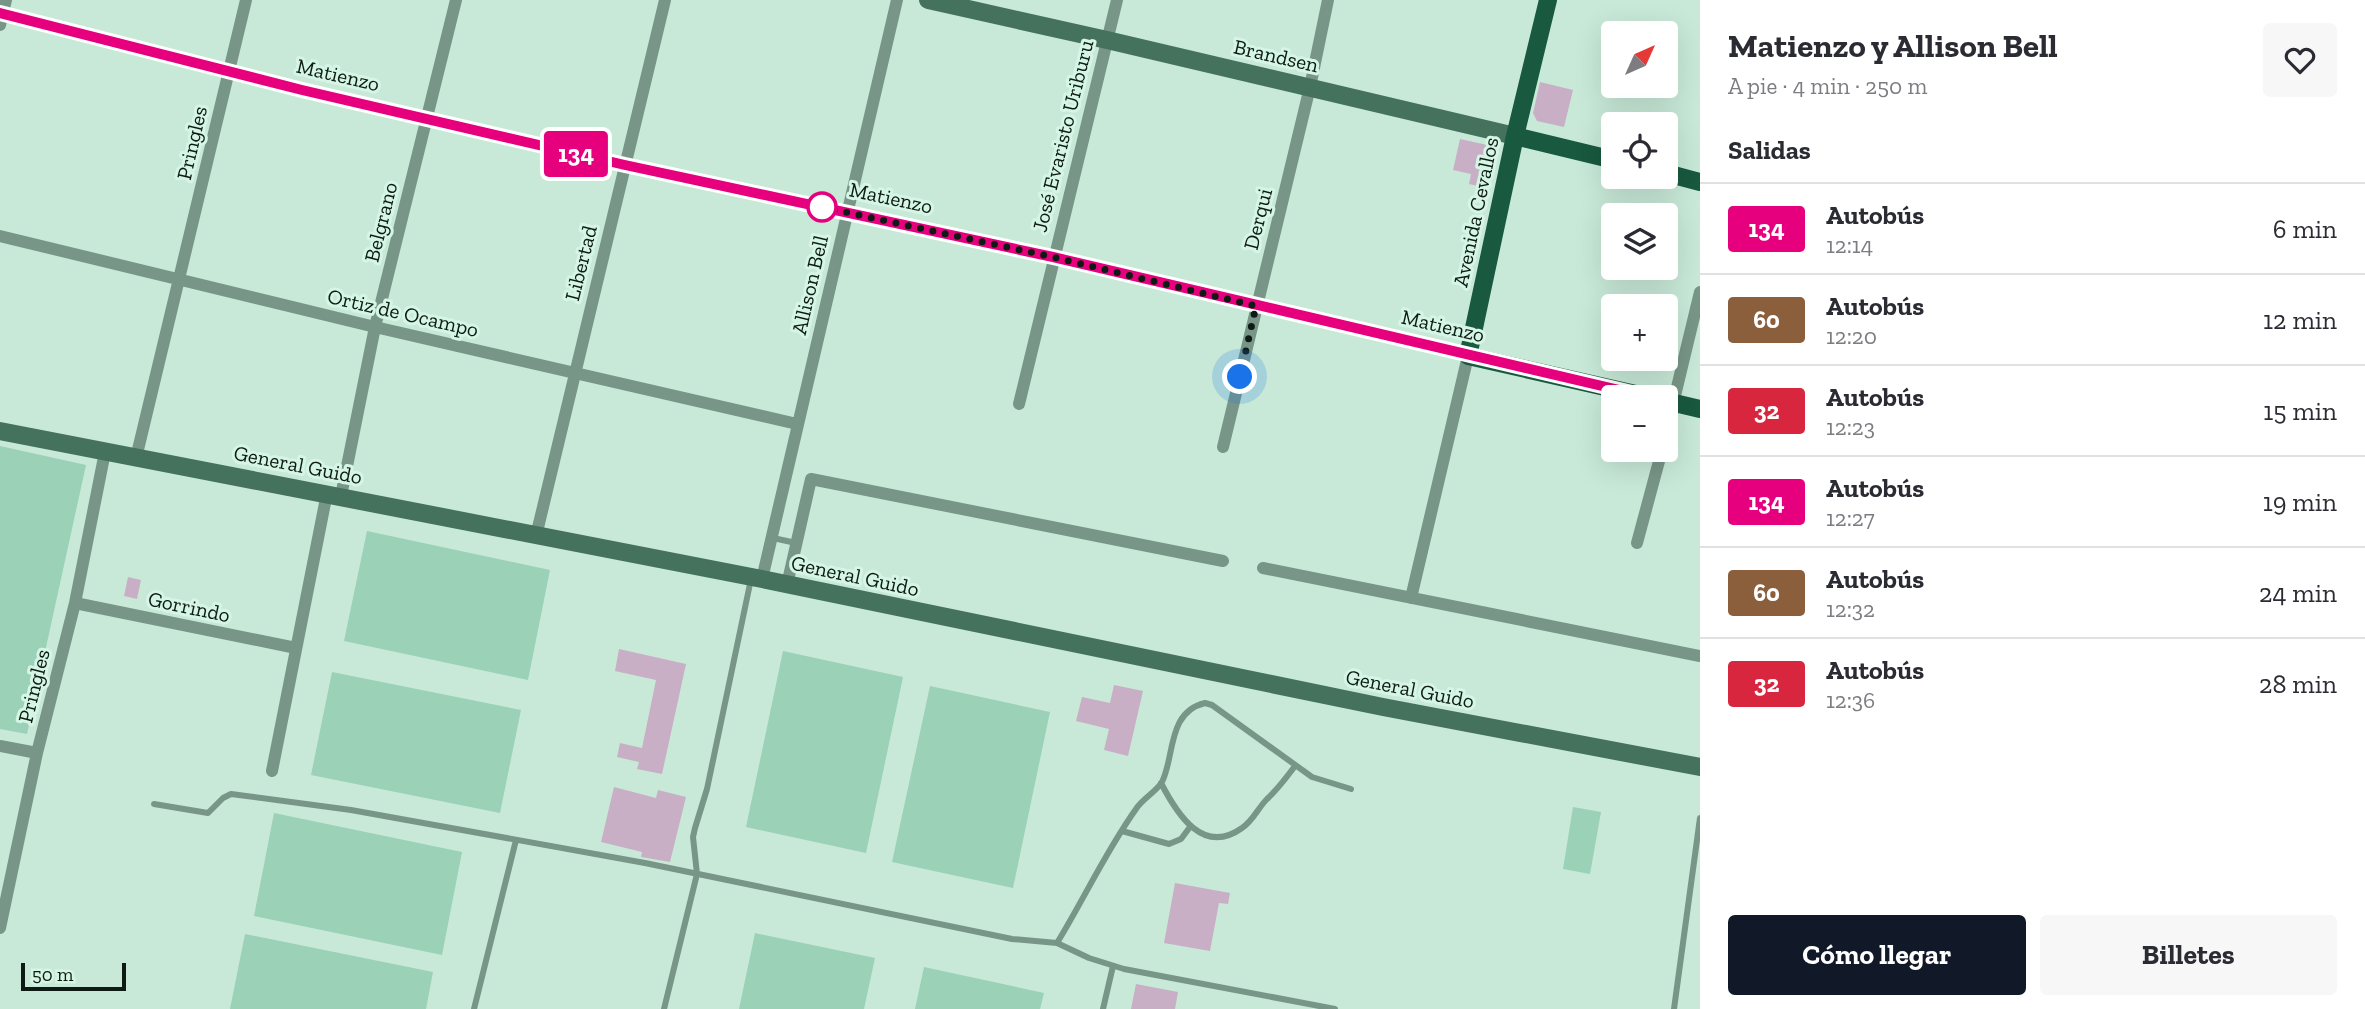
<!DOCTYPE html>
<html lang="es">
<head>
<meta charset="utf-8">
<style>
  :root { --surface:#fff; --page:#f7f7f7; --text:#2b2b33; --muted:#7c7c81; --line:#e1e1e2; --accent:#111827 }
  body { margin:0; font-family:"Zilla Slab",serif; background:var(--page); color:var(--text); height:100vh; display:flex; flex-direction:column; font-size:26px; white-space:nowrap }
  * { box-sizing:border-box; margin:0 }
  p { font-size:23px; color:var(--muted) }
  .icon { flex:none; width:38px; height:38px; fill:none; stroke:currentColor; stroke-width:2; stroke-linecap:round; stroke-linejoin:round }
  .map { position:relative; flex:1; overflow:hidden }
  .panel { display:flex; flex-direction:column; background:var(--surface); width:665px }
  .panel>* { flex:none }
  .badge { padding:0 14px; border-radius:5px; font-size:24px; line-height:46px }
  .needle { width:46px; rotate:45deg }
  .fabs { position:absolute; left:1601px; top:21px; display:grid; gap:14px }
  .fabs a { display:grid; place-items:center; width:77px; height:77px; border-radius:7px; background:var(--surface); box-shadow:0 7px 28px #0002; font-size:35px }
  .scale { position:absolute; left:21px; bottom:18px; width:105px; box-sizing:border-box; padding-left:7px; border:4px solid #0e1a14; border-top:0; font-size:19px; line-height:24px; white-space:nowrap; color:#0e1a14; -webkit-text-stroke:5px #d5f6e5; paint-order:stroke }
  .you { position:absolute; width:35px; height:35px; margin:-18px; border:5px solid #fff; border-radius:50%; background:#1a73e8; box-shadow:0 0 0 10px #1a73e833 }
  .map>.badge { position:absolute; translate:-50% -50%; box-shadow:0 0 0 4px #fff }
  h2 { padding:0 28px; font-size:26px; line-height:63px }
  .round { display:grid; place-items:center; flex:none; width:74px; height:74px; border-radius:7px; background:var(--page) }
  .head { display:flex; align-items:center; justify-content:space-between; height:119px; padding:0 28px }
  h1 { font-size:33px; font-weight:700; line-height:52px }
  .action { display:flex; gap:14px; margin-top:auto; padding:14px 28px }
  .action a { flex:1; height:80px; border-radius:7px; background:var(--accent); color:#fff; font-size:28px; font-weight:700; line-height:80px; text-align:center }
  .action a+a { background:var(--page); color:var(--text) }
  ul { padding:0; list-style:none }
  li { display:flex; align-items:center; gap:21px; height:91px; padding:0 28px; border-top:2px solid var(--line) }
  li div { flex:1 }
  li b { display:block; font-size:26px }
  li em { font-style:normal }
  li .badge { min-width:77px; font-weight:700; text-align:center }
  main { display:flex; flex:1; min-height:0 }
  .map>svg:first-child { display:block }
  .green { fill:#9bd1b6 }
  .building { fill:#c8afc5 }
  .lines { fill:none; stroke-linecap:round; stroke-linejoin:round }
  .service { stroke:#789687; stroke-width:6 }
  .minor { stroke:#789687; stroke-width:12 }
  .secondary { stroke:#44725c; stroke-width:18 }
  .primary { stroke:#18593f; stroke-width:18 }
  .line-casing { stroke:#fff; stroke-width:16 }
  .line { stroke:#e6007e; stroke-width:10 }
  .walk { stroke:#0e1a14; stroke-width:7; stroke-dasharray:0 12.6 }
  .stop-dot { fill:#fff; stroke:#e6007e; stroke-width:3.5 }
  .labels { text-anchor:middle; stroke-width:6; stroke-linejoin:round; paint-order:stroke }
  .street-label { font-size:21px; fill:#0e1a14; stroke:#d5f6e5 }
</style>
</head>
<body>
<main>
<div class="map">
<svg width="1700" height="1009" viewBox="0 0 1700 1009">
  <rect width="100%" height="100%" fill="#c8e9d8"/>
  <path class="green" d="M0,446l86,19 -59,269 -27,-5z
    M367,531l183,39 -22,110 -184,-39z
    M783,651l120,26 -37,176 -120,-26z
    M332,672l189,38 -21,103 -189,-38z
    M930,686l120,26 -37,176 -121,-26z
    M1573,807l28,5 -11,62 -27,-5z
    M274,813l188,39 -20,103 -188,-39z
    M755,933l120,25 -11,51h-125z
    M245,934l188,38 -7,37h-196z
    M924,967l120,26 -4,16h-125z"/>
  <path class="building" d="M1540,82l33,8 -9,37 -27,-6 -4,-8z
    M1460,139l32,7 -10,41 -13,-3 2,-10 -18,-4z
    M128,577l13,3 -4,19 -13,-3z
    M619,649l67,15 -24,110 -25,-5 2,-7 -22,-5 3,-14 22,5 14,-68 -41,-9z
    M1114,685l29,6 -15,65 -24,-6 5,-21 -33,-8 6,-24 28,6z
    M614,787l42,11 2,-8 28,7 -16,65 -29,-5 1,-5 -41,-10z
    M1175,883l55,10 -2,11 -9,-1 -9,48 -46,-8z
    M1136,984l42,8 -3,17h-44z"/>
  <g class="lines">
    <path class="service" d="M773,538l23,5
      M1161,783c16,31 42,73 81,45 11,-7 16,-20 25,-29 11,-10 19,-21 28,-33
      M154,804l54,9 15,-15 8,-4 120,16 294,53 367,76 45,4 32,15 35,11 211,40
      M1122,831l47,13 12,-5 9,-12
      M1057,943c27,-44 49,-92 79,-134 6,-10 20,-17 26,-27 13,-26 5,-70 43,-79l7,2 100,72 39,12
      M474,1009l42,-169
      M664,1009l33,-135 -4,-37 2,-9 12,-39 44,-210
      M1103,1009l10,-43
      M1674,1009l26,-191"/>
    <path class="minor" d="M0,13l228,60 397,92 428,92 415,99 -57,242
      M0,25l6,-25
      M0,236l375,91 422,97
      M1019,404l98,-404
      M1666,433l34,-141
      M1223,447l87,-360 18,-87
      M136,458l110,-458
      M341,496l34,-169 81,-327
      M536,536l129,-536
      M1637,543l25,-93
      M1263,568l437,88
      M762,579l135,-579
      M787,585l24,-106 412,82
      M75,603l221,45
      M0,746l37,7
      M272,771l55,-278
      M0,928l37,-175 38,-150 30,-151"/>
    <path class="secondary" d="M928,0l179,40 408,96
      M0,431l762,148 621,128 317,60"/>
    <path class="primary" d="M1548,0l-33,136 -47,220 181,41
      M1515,136l99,24
      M1666,173l34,9
      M1666,401l34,8"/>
  </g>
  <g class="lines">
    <defs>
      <path id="line" d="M0,13l302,77 323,75 428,92 596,140"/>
    </defs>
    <use href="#line" class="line-casing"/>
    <use href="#line" class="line"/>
    <path class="walk" d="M822,207l231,50 203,49 -16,71"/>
  </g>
  <circle class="stop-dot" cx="822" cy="207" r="14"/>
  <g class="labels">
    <g class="street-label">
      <text transform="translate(1276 56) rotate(13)" y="7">Brandsen</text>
      <text transform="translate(338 75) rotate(13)" y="7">Matienzo</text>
      <text transform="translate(1063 136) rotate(-76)" y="7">José Evaristo Uriburu</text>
      <text transform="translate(192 143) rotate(-77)" y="7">Pringles</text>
      <text transform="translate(891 198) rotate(12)" y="7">Matienzo</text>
      <text transform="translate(1476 212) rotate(-78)" y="7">Avenida Cevallos</text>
      <text transform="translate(1258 219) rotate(-76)" y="7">Derqui</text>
      <text transform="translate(381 222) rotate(-76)" y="7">Belgrano</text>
      <text transform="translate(581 263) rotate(-76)" y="7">Libertad</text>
      <text transform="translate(810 285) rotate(-77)" y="7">Allison Bell</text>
      <text transform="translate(403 313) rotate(13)" y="7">Ortiz de Ocampo</text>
      <text transform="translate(1443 326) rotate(13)" y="7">Matienzo</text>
      <text transform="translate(298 465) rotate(11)" y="7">General Guido</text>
      <text transform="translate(855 576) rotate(12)" y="7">General Guido</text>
      <text transform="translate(189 607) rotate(12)" y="7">Gorrindo</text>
      <text transform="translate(34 686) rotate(-76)" y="7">Pringles</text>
      <text transform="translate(1410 689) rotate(11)" y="7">General Guido</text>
    </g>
  </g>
</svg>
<div class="fabs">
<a><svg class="needle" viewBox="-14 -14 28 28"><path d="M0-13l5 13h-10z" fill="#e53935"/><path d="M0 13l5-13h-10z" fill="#7c7c81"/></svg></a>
<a><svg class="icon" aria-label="locate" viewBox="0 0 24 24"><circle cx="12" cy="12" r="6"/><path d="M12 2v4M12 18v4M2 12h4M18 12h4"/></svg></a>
<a><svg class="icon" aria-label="layers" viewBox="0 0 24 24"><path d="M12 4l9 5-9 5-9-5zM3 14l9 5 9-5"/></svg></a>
<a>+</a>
<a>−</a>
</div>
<div class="scale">50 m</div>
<div class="you" style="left:1240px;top:377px"></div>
<b class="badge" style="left:576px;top:154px;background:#e6007e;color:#fff">134</b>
</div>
<section class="panel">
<div class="head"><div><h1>Matienzo y Allison Bell</h1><p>A pie · 4 min · 250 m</p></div><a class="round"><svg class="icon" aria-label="heart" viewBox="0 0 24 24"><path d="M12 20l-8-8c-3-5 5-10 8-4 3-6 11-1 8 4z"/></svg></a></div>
<h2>Salidas</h2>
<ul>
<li><span class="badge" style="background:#e6007e;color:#fff">134</span><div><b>Autobús</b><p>12:14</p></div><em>6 min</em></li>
<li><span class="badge" style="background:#8b5e3c;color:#fff">60</span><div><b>Autobús</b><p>12:20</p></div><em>12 min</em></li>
<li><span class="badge" style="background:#d7263d;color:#fff">32</span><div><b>Autobús</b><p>12:23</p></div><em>15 min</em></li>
<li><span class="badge" style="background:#e6007e;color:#fff">134</span><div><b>Autobús</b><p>12:27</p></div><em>19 min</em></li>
<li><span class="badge" style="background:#8b5e3c;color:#fff">60</span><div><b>Autobús</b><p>12:32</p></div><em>24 min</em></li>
<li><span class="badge" style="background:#d7263d;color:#fff">32</span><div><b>Autobús</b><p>12:36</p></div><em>28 min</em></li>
</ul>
<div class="action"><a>Cómo llegar</a><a>Billetes</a></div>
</section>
</main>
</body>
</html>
